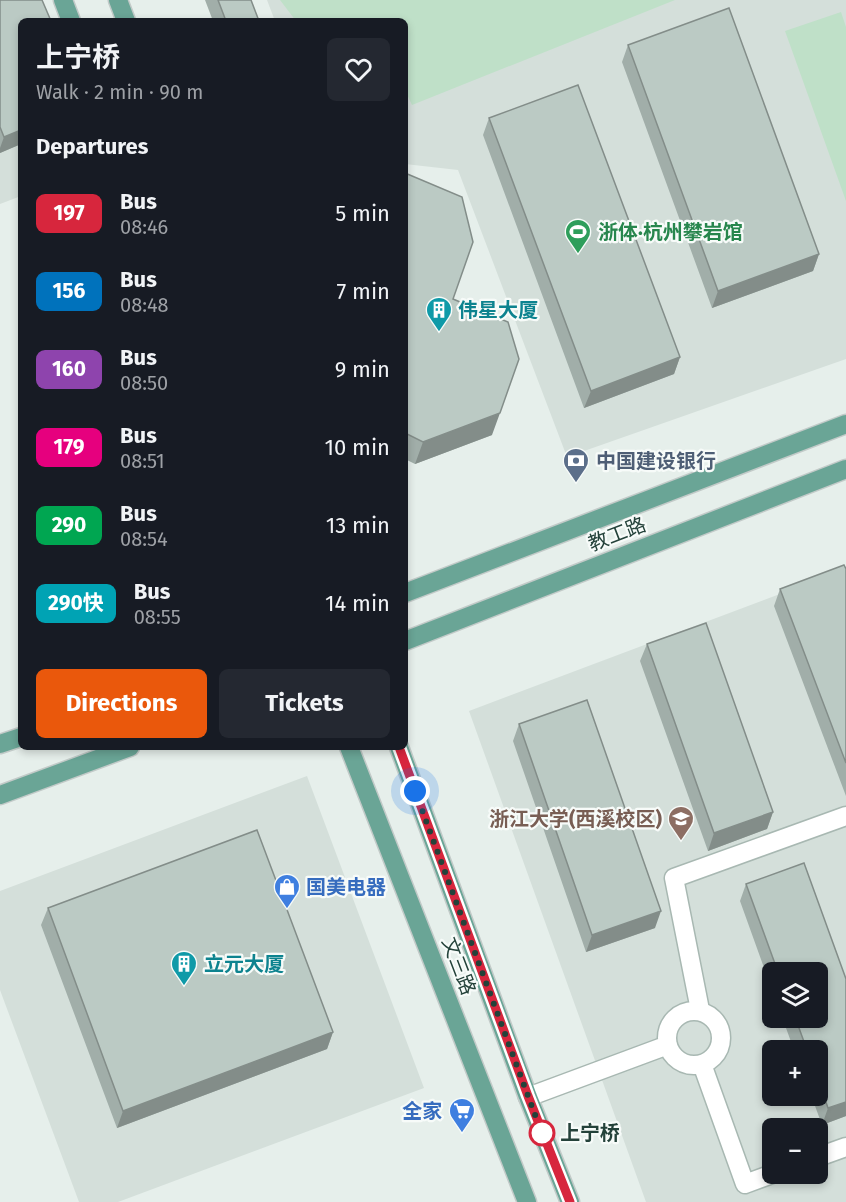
<!DOCTYPE html>
<html lang="en">
<head>
<meta charset="utf-8">
<style>
  :root { --surface:#171b24; --page:#242831; --text:#f1f3f6; --muted:#9ea1a6; --accent:#ea580c }
  body { margin:0; font-family:"Fira Sans","Noto Sans SC",sans-serif; background:var(--page); color:var(--text); height:100vh; display:flex; flex-direction:column; font-size:22px; white-space:nowrap }
  * { box-sizing:border-box; margin:0 }
  p { font-size:20px; color:var(--muted) }
  .icon { flex:none; width:33px; height:33px; fill:none; stroke:currentColor; stroke-width:2; stroke-linecap:round; stroke-linejoin:round }
  .map { position:relative; flex:1; overflow:hidden }
  .panel { position:absolute; left:18px; top:18px; width:390px; height:732px; display:flex; flex-direction:column; background:var(--surface); border-radius:9px; box-shadow:0 3px 9px #0003 }
  .panel>* { flex:none }
  .badge { padding:0 12px; border-radius:9px; font-size:21px; line-height:39px }
  .controls { position:absolute; left:762px; top:962px; display:grid; gap:12px }
  .controls a { display:grid; place-items:center; width:66px; height:66px; border-radius:9px; background:var(--surface); box-shadow:0 3px 9px #0003; font-size:30px }
  .you { position:absolute; width:30px; height:30px; margin:-15px; border:4px solid #fff; border-radius:50%; background:#1a73e8; box-shadow:0 0 0 9px #1a73e833 }
  .map>.badge { position:absolute; translate:-50% -50%; box-shadow:0 0 0 3px #fff }
  h2 { padding:0 18px; font-size:22px; line-height:54px }
  .round { display:grid; place-items:center; flex:none; width:63px; height:63px; border-radius:9px; background:var(--page) }
  .summary { display:flex; align-items:center; justify-content:space-between; height:102px; padding:0 18px }
  h1 { font-size:28px; font-weight:700; line-height:45px }
  .cta { display:flex; gap:12px; margin-top:auto; padding:12px 18px }
  .cta a { flex:1; height:69px; border-radius:9px; background:var(--accent); color:#fff; font-size:24px; font-weight:700; line-height:69px; text-align:center }
  .cta a+a { background:var(--page); color:var(--text) }
  ul { padding:0; list-style:none }
  li { display:flex; align-items:center; gap:18px; height:78px; padding:0 18px }
  li div { flex:1 }
  li b { display:block; font-size:22px }
  li em { font-style:normal }
  li .badge { min-width:66px; font-weight:700; text-align:center }
  .map>svg:first-child { display:block }
  .built { fill:#d4dfda; fill-rule:evenodd }
  .green { fill:#bfe0c8 }
  .lines { fill:none; stroke-linecap:round; stroke-linejoin:round }
  .minor-casing { stroke:#a8b8b2; stroke-width:21 }
  .major-casing { stroke:#c2cac8; stroke-width:21 }
  .minor { stroke:#fff; stroke-width:18 }
  .major { stroke:#6aa596; stroke-width:18 }
  .wall { fill:#a1aea9 }
  .shaded-wall { fill:#838d89 }
  .building { fill:#bbcac4; stroke:#838d89; stroke-width:1.5 }
  .line-casing { stroke:#fff; stroke-width:14 }
  .line { stroke:#d7263d; stroke-width:9 }
  .walk { stroke:#24423a; stroke-width:6; stroke-dasharray:0 10.8 }
  .stop-dot { fill:#fff; stroke:#d7263d; stroke-width:3 }
  .labels { text-anchor:middle; stroke-width:4.5; stroke-linejoin:round; paint-order:stroke }
  .leisure-label { font-size:20px; font-weight:bold; fill:#27864d; stroke:#f7fbf9; text-anchor:start }
  .culture-label { font-size:20px; font-weight:bold; fill:#0d838f; stroke:#f7fbf9; text-anchor:start }
  .service-label { font-size:20px; font-weight:bold; fill:#4e5e75; stroke:#f7fbf9; text-anchor:start }
  .street-label { font-size:20px; fill:#24423a; stroke:#f7fbf9 }
  .education-label { font-size:20px; font-weight:bold; fill:#785e54; stroke:#f7fbf9; text-anchor:end }
  .shop-label { font-size:20px; font-weight:bold; fill:#366cbe; stroke:#f7fbf9; text-anchor:start }
  .stop-label { font-size:20px; font-weight:bold; fill:#24423a; stroke:#f7fbf9; text-anchor:start }
</style>
</head>
<body>
<div class="map">
<svg width="846" height="1202" viewBox="0 0 846 1202">
  <rect width="100%" height="100%" fill="#e6efeb"/>
  <path class="built" d="M0,0l21,21v175l-21,8z
    M267,0h579v359l-279,98 -109,-287 -53,-6v-143h-130z
    M846,569v633h-200l-177,-491zM772,972h46v45h-46zM772,1050h46v45h-46zM772,1128h46v45h-46z
    M307,776l117,312 -306,114h-39l-79,-212v-99z"/>
  <path class="green" d="M280,0h395l-263,105 -7,-15v-69h-109z
    M841,12l5,15v174l-61,-170z"/>
  <g class="lines">
    <defs>
      <path id="minor" d="M700,1010l-26,-132 172,-62
        M667 1038a27 27 0 1 1 54 0a27 27 0 1 1-54 0Z
        M702,1064l43,120 30,-11
        M528,1097l140,-52
        M818,1157l28,-10"/>
      <path id="major" d="M63,0l8,21
        M118,0l8,21
        M405,593l441,-169
        M405,641l441,-172
        M0,744l21,-7
        M349,747l178,455
        M399,747l129,350 42,105
        M0,795l130,-48"/>
    </defs>
    <use href="#minor" class="minor-casing"/>
    <use href="#major" class="major-casing"/>
    <use href="#minor" class="minor"/>
    <use href="#major" class="major"/>
  </g>
  <path class="wall" d="M0,0l21,21v123l-21,9z
    M205,0h46l8,21h-46z
    M628,45l191,209 -6,17 -101,37 -90,-246z
    M489,118l191,239 -6,17 -90,34 -101,-273z
    M405,173l48,126 39,136 -77,29 -10,-5z
    M846,569v227l-72,-190 6,-17z
    M647,644l126,168 -6,17 -59,22 -68,-190z
    M519,724l136,204 -69,24 -73,-211z
    M804,863l42,116v137l-24,9 -11,-30h7v-45h-24l-12,-33h36v-45h-46v18l-32,-89 6,-17z
    M48,908l285,124 -6,17 -210,79 -76,-203z"/>
  <path class="shaded-wall" d="M21,130v14l-21,9v-5l4,-11z
    M819,254l-6,17 -101,37 6,-17z
    M680,357l-6,17 -90,34 7,-17z
    M500,413l-8,22 -77,29 8,-22z
    M773,812l-6,17 -59,22 6,-18z
    M661,911l-6,17 -69,24 6,-17z
    M333,1032l-6,17 -210,79 6,-17z
    M846,1102v14l-24,9 6,-17z"/>
  <path class="building" d="M0,0h42l9,21h-30v109l-17,7 -4,-10z
    M218,0h33l8,21h-33z
    M729,8l90,246 -101,37 -90,-246z
    M578,85l102,272 -89,34 -102,-273z
    M405,173l57,24 11,45 -20,57 55,23 11,37 -19,54 -77,29 -18,-9z
    M844,565l2,4v194l-66,-174z
    M706,623l67,189 -59,21 -67,-189z
    M587,700l74,211 -69,24 -73,-211z
    M257,830l76,202 -210,79 -75,-203z
    M804,863l42,116v123l-18,6 -10,-29v-29h-11l-12,-33h23v-45h-40l-32,-88z"/>
  <g class="lines">
    <defs>
      <path id="line" d="M399,747l129,349 42,106"/>
    </defs>
    <use href="#line" class="line-casing"/>
    <use href="#line" class="line"/>
    <path class="walk" d="M415,791l129,348 -2,-6"/>
  </g>
  <defs>
    <symbol id="stadium-pin" viewBox="-11 -11 22 30"><path d="M0 17L-7.5 6A9.5 9.5 0 1 1 7.5 6Z" fill="#2e9e5b" stroke="#f7fbf9"/><path d="M0-5a6.5 5 0 1 0 0 10a6.5 5 0 1 0 0-10ZM-3.5-1.8h7v3.6h-7Z" fill="#fff"/></symbol>
    <symbol id="building-pin" viewBox="-11 -11 22 30"><path d="M0 17L-7.5 6A9.5 9.5 0 1 1 7.5 6Z" fill="#0f9aa8" stroke="#f7fbf9"/><path d="M-4-6H4V6H1V3H-1V6H-4ZM-2.5-4.3h1.7v1.8h-1.7ZM.8-4.3h1.7v1.8H.8ZM-2.5-1h1.7V.8h-1.7ZM.8-1h1.7V.8H.8Z" fill="#fff"/></symbol>
    <symbol id="bank-pin" viewBox="-11 -11 22 30"><path d="M0 17L-7.5 6A9.5 9.5 0 1 1 7.5 6Z" fill="#5c6f8a" stroke="#f7fbf9"/><path d="M-6-4H6V4H-6ZM0-2.3a2.3 2.3 0 1 0 0 4.6a2.3 2.3 0 1 0 0-4.6Z" fill="#fff"/></symbol>
    <symbol id="university-pin" viewBox="-11 -11 22 30"><path d="M0 17L-7.5 6A9.5 9.5 0 1 1 7.5 6Z" fill="#8d6e63" stroke="#f7fbf9"/><path d="M0-5L7-2L0 1L-7-2ZM-4 1L0 2.5L4 1V4Q0 6-4 4Z" fill="#fff"/></symbol>
    <symbol id="shop-pin" viewBox="-11 -11 22 30"><path d="M0 17L-7.5 6A9.5 9.5 0 1 1 7.5 6Z" fill="#3f7fe0" stroke="#f7fbf9"/><path d="M-5-2.5h2.3a2.7 3.5 0 0 1 5.4 0H5L5.5 6h-11ZM-1.5-2.5h3a1.5 2.3 0 0 0-3 0Z" fill="#fff"/></symbol>
    <symbol id="supermarket-pin" viewBox="-11 -11 22 30"><path d="M0 17L-7.5 6A9.5 9.5 0 1 1 7.5 6Z" fill="#3f7fe0" stroke="#f7fbf9"/><path d="M-6-5.5h2.5l.6 2H6L4.5 2H-2.5L-4.4-4H-6ZM-1.5 3.2a1.3 1.3 0 1 0 .1 0ZM3 3.2a1.3 1.3 0 1 0 .1 0Z" fill="#fff"/></symbol>
  </defs>
  <g fill-rule="evenodd">
    <use href="#stadium-pin" x="563" y="217" width="30" height="40"/>
    <use href="#building-pin" x="424" y="295" width="30" height="40"/>
    <use href="#bank-pin" x="561" y="446" width="30" height="40"/>
    <use href="#university-pin" x="666" y="804" width="30" height="40"/>
    <use href="#shop-pin" x="272" y="872" width="30" height="40"/>
    <use href="#building-pin" x="169" y="949" width="30" height="40"/>
    <use href="#supermarket-pin" x="447" y="1096" width="30" height="40"/>
  </g>
  <circle class="stop-dot" cx="542" cy="1133" r="12"/>
  <g class="labels">
    <g class="leisure-label">
      <text x="598" y="239">浙体·杭州攀岩馆</text>
    </g>
    <g class="culture-label">
      <text x="458" y="317">伟星大厦</text>
      <text x="204" y="971">立元大厦</text>
    </g>
    <g class="service-label">
      <text x="596" y="468">中国建设银行</text>
    </g>
    <g class="street-label">
      <text transform="translate(617 534) rotate(-21)" y="7">教工路</text>
      <text transform="translate(459 966) rotate(69)" y="7">文三路</text>
    </g>
    <g class="education-label">
      <text x="662" y="826">浙江大学(西溪校区)</text>
    </g>
    <g class="shop-label">
      <text x="306" y="894">国美电器</text>
      <text x="442" y="1118" text-anchor="end">全家</text>
    </g>
    <g class="stop-label">
      <text x="560" y="1140">上宁桥</text>
    </g>
  </g>
</svg>
<div class="controls">
<a><svg class="icon" aria-label="layers" viewBox="0 0 24 24"><path d="M12 4l9 5-9 5-9-5zM3 14l9 5 9-5"/></svg></a>
<a>+</a>
<a>−</a>
</div>
<div class="you" style="left:415px;top:791px"></div>
<section class="panel">
<div class="summary"><div><h1>上宁桥</h1><p>Walk · 2 min · 90 m</p></div><a class="round"><svg class="icon" aria-label="heart" viewBox="0 0 24 24"><path d="M12 20l-8-8c-3-5 5-10 8-4 3-6 11-1 8 4z"/></svg></a></div>
<h2>Departures</h2>
<ul>
<li><span class="badge" style="background:#d7263d;color:#fff">197</span><div><b>Bus</b><p>08:46</p></div><em>5 min</em></li>
<li><span class="badge" style="background:#0072bc;color:#fff">156</span><div><b>Bus</b><p>08:48</p></div><em>7 min</em></li>
<li><span class="badge" style="background:#8e44ad;color:#fff">160</span><div><b>Bus</b><p>08:50</p></div><em>9 min</em></li>
<li><span class="badge" style="background:#e6007e;color:#fff">179</span><div><b>Bus</b><p>08:51</p></div><em>10 min</em></li>
<li><span class="badge" style="background:#00a651;color:#fff">290</span><div><b>Bus</b><p>08:54</p></div><em>13 min</em></li>
<li><span class="badge" style="background:#00a3b4;color:#fff">290快</span><div><b>Bus</b><p>08:55</p></div><em>14 min</em></li>
</ul>
<div class="cta"><a>Directions</a><a>Tickets</a></div>
</section>
</div>
</body>
</html>
